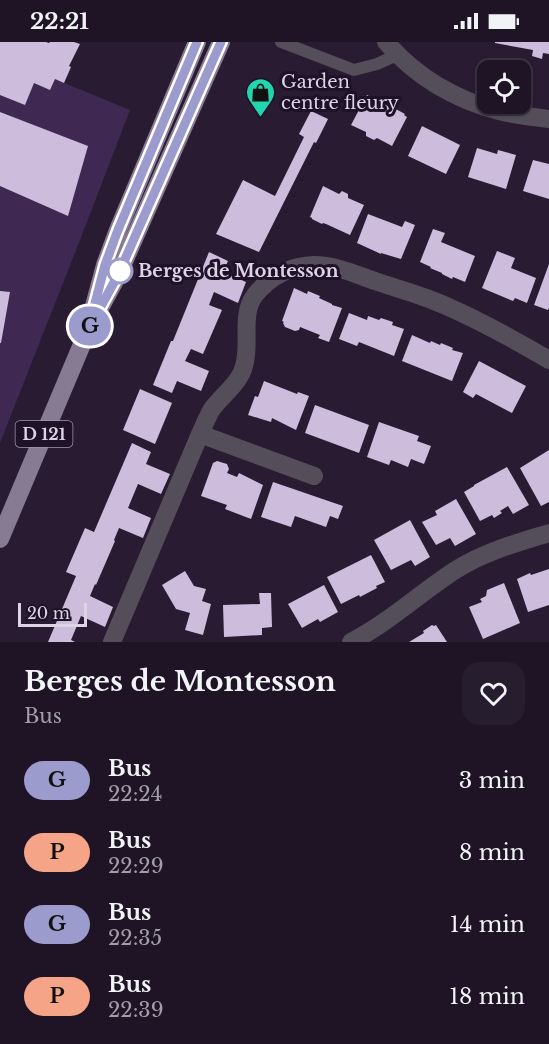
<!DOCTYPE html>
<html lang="fr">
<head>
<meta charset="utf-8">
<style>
  :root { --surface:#1e1426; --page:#261d2e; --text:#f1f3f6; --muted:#a19ea7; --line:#3c3343 }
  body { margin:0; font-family:"Libre Baskerville",serif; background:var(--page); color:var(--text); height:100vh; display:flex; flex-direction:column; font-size:22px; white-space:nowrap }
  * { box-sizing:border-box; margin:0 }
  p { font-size:20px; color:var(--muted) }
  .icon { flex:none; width:33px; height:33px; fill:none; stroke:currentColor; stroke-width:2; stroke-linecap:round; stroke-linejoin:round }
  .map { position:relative; height:600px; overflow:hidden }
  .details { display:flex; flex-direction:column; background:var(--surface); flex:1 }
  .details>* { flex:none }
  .badge { padding:0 12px; border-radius:20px; font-size:21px; line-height:39px }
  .controls { position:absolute; left:477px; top:18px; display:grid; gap:12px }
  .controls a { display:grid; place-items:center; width:54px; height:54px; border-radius:12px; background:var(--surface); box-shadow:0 2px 4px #0004,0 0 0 2px var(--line); font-size:30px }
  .scale { position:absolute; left:18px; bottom:15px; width:69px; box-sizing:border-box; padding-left:6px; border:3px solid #dcd3e4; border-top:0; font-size:16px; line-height:21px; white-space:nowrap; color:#dcd3e4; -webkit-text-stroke:4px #1e1128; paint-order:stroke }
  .map>.badge { position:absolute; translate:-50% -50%; box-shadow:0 0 0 3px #fff }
  .round { display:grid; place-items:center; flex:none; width:63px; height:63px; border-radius:18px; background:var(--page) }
  .overview { display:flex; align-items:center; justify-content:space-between; height:102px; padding:0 24px }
  h1 { font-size:28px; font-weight:700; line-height:45px }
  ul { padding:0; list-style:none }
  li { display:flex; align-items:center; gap:18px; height:72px; padding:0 24px }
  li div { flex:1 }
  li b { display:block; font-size:22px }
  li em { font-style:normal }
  li .badge { min-width:66px; font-weight:700; text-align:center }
  .status { display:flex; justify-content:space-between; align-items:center; height:42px; padding:0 30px; background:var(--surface); direction:ltr }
  .status svg { height:16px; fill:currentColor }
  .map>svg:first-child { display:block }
  .green { fill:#3f2851 }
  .building { fill:#cdbcdc }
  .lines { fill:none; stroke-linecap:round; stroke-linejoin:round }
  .lane { stroke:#544e5a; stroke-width:12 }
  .street { stroke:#544e5a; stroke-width:18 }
  .primary { stroke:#877a93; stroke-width:18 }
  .line-casing { stroke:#fff; stroke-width:14 }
  .line { stroke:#9b9bcd; stroke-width:9 }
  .stop-dot { fill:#fff; stroke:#9b9bcd; stroke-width:3 }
  .labels { text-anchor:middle; stroke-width:6; stroke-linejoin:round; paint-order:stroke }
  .shield { fill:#1e1128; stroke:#a399ac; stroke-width:1.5 }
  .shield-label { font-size:16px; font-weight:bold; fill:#dcd3e4 }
  .poi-label { font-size:18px; fill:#dcd3e4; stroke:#1e1128; text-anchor:start }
  .stop-label { font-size:18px; font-weight:bold; fill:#dcd3e4; stroke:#1e1128; text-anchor:start }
</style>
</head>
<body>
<div class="status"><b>22:21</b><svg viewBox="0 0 49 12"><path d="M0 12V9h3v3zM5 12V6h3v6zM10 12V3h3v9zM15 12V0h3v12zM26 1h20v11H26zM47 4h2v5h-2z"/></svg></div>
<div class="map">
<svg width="549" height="600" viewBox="0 0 549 600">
  <rect width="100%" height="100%" fill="#281b32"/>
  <path class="green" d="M55,37l75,31 -48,125 -82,208v-348l34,-12z"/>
  <path class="building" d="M0,0h46l3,1 1,-1h24l6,2 -11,22 2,1 -7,16 -9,-4 -5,11 -16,-7 -9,22 -25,-10z
    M495,0h54v12l-6,-1 -1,6 -10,-3 1,-6 -38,-7z
    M367,53l26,14 1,-1 11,6 -1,1 3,2 -15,29 -15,-8 -3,2 -8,-4v-4l-15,-7z
    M311,69l17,8 -12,24 -2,-1 -55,110 -43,-18 27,-54 32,16 29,-59 -5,-3z
    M0,70l88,34 -20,70 -68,-30z
    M422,84l38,19 -14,29 -38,-18z
    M477,106l20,6 1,-4 18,5 -10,34 -38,-12z
    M533,118l16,4v35l-26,-8z
    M323,144l16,8 3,-3 6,3v4l16,7 -14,30 -24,-11 -3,-1 -1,1 -10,-5v-1l-2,-1z
    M368,172l34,13 3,-6 10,4 -14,34 -20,-6v1l-24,-11z
    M433,187l12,4 -4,9 34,14 -10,26 -12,-5 -1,2 -10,-5v-1l-12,-5 1,-1 -11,-5z
    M497,209l18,7 -4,10 25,10 -9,25 -12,-5 -2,3 -31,-13z
    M209,210l19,9 -5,11 23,10 -8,21 -24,-11 -5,13 13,5 -19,44 -12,-5 -6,12 24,10 -8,20 -24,-10 -5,12 -19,-8 18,-44h2z
    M549,222v44l-1,2 -14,-5z
    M294,246l13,6 1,-3 12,5 -1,2 13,6v1l10,3 -13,34 -11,-4 2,-3 -20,-8 -1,3 -4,1 -10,-4 -2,-4 1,-1 -2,-1z
    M0,249l10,1 -9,51h-1z
    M349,271l18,7 1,-4 11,4 2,-2 12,4 -1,3 12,4 -10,27 -35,-14 -2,4 -18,-7z
    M412,293l18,8 1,-2 9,4 1,-2 12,5 -1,2 11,3 -11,28 -50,-20z
    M479,319l47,25 -14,27 -36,-19 -3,4 -10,-6z
    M264,339l33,13 1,-2 11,4 -13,34 -24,-12 -1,4 -23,-7 7,-19 3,1z
    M140,347l32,14 -17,41 -32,-14z
    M315,363l54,20 -10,28 -54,-20z
    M379,380l40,14 -2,5 14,5 -7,18 -13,-5 -3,8 -17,-7 -2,5 -22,-8z
    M132,401l19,9 -5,12 24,10 -9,20 -23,-10 -10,24 23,10 -8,20 -24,-10 -5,12 1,1 -19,44 -1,-1 -5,12 23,11 -8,20 -24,-11 -10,24 4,2h-27l28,-66 -10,-4 19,-44 9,4z
    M549,408v52l-8,4 -21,-38z
    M217,419l10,3 2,5 -2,4 10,4 2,-4 24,12 -12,34 -26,-10 2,-4 -26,-9 12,-33z
    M507,425l22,38 -16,9 -5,-8 -8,5 2,2 -8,5 -2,-3 -12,6 -16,-29 10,-6v-1z
    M273,440l70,24 -5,13 -8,-3 -4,11 -31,-11 -4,11 -30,-10z
    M456,457l20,35 -21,12 -5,-8 -14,7 -14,-23 15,-7 -2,-4z
    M410,478l20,37 -15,9 -4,-6 -20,10 -17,-30z
    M371,513l14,27 -9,4 1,2 -17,9 -1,-2 -18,9 -14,-27z
    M549,527v36l-21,7 -11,-33 13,-6 1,2z
    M185,529l9,15 12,3 -4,12 9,3 -8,31 -18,-5 5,-17 -14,-4 -14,-24z
    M504,541l16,40 -37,16 -14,-32 13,-5 -2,-3 6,-3 1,-6z
    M324,543l14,27 -18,10 -2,-3 -16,9 -14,-24z
    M259,551h12l1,34 -10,1v7l-38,2 -1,-32 37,-1z
    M432,583l2,1 2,-1 11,17h-38l15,-9 -1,-2z"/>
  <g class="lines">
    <path class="lane" d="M281,0l73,28 23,-6 20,-9"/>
    <path class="street" d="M386,0c29,34 69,58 113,69 16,4 33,6 50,8
      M200,392l114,42
      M112,600l88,-208c4,-8 7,-17 12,-25 10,-14 28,-26 32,-43 7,-22 -4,-52 11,-71 15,-19 35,-29 59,-30 21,0 41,9 61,16 23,8 47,14 69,24 37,16 71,35 105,55
      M351,600c37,-19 68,-48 103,-71 29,-19 63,-28 95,-38"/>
    <path class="primary" d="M94,264l11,-41 13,-35 79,-188
      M0,497l88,-209 30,-55 103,-233"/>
  </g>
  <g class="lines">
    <defs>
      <path id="line" d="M197,0l-79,188 -13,35 -17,65 30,-55 103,-233"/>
    </defs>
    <use href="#line" class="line-casing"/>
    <use href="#line" class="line"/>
  </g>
  <defs>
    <symbol id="shop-pin" viewBox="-11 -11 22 30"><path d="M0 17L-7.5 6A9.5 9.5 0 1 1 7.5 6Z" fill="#21d5af" stroke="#1e1128"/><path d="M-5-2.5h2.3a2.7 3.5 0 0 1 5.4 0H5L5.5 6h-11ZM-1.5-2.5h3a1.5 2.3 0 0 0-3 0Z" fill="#111"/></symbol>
  </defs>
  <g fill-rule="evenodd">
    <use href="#shop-pin" x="244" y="34" width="33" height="45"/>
  </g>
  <circle class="stop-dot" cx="120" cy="229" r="12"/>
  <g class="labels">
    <rect class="shield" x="15.5" y="379" width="57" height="26" rx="4.5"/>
    <g class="shield-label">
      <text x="44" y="398">D 121</text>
    </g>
    <g class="poi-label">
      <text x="281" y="46">Garden<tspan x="281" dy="21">centre fleury</tspan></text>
    </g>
    <g class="stop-label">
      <text x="138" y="235">Berges de Montesson</text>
    </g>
  </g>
</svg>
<div class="controls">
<a><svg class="icon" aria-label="locate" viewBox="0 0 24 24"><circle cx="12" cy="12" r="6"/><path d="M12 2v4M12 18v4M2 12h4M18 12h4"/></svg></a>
</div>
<div class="scale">20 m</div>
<b class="badge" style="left:90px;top:284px;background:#9b9bcd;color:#111">G</b>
</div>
<section class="details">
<div class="overview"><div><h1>Berges de Montesson</h1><p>Bus</p></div><a class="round"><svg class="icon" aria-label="heart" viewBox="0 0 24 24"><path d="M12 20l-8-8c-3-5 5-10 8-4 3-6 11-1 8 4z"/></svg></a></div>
<ul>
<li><span class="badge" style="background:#9b9bcd;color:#111">G</span><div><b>Bus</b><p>22:24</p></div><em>3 min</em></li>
<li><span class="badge" style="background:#f5a488;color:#111">P</span><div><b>Bus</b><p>22:29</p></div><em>8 min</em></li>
<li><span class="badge" style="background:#9b9bcd;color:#111">G</span><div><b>Bus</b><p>22:35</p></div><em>14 min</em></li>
<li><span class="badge" style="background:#f5a488;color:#111">P</span><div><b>Bus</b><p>22:39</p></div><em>18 min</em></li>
</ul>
</section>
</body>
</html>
